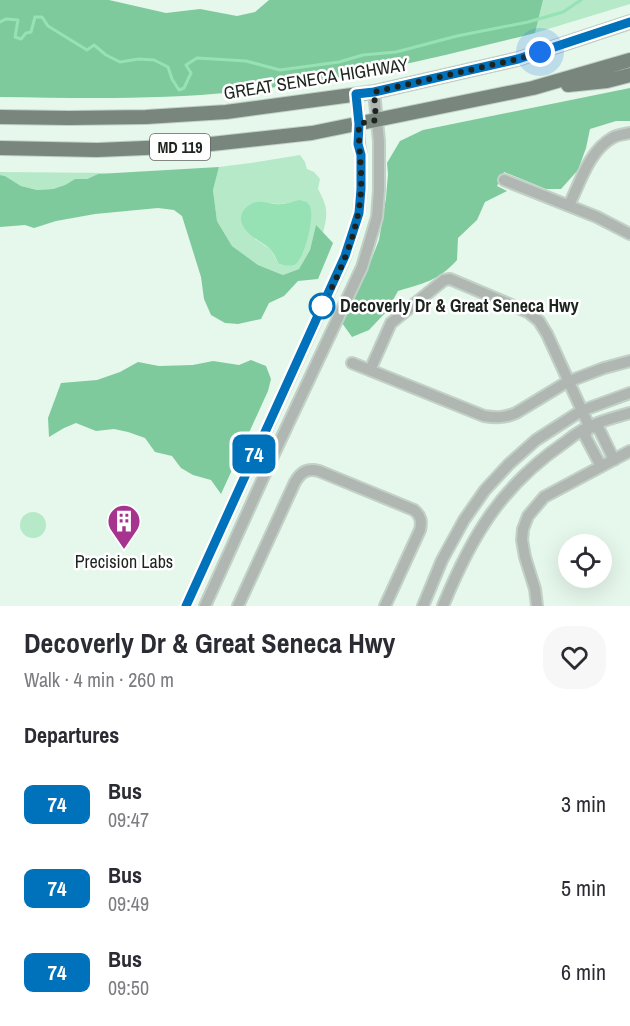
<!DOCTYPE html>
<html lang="en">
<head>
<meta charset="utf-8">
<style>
  :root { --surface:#fff; --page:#f7f7f7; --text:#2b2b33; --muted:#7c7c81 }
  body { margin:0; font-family:"Archivo Narrow",sans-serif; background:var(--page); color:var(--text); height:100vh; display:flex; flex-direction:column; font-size:22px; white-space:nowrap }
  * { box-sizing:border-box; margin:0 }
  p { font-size:20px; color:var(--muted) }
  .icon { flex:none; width:33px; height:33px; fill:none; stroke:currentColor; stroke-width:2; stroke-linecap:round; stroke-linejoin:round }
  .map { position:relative; height:606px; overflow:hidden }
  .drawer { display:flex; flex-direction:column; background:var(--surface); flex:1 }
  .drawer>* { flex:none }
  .badge { padding:0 12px; border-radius:9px; font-size:21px; line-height:39px }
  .buttons { position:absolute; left:558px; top:534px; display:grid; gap:12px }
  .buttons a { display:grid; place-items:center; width:54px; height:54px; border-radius:50%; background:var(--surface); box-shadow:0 6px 24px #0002; font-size:30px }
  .you { position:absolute; width:30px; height:30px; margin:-15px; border:4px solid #fff; border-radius:50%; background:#1a73e8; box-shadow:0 0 0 9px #1a73e833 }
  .map>.badge { position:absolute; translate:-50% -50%; box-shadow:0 0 0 3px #fff }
  h2 { padding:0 24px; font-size:22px; line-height:54px }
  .round { display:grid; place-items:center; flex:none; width:63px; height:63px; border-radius:24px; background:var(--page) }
  .summary { display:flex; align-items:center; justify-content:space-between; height:102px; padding:0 24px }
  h1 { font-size:28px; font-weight:800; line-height:45px }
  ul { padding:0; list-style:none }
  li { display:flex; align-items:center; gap:18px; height:84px; padding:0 24px }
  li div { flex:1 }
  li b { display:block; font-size:22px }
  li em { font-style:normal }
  li .badge { min-width:66px; font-weight:700; text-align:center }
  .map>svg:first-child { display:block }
  .green { fill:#b5e9c8; fill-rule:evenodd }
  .forest { fill:#7eca9d }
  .water { fill:#96e2b4 }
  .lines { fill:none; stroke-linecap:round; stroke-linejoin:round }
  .stream { stroke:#96e2b4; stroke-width:3 }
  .minor-casing { stroke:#c2d1c7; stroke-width:14 }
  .major-casing { stroke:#c2d1c7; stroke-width:16 }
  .minor { stroke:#b0b7b2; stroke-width:10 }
  .major { stroke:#79867d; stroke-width:14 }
  .line-casing { stroke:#fff; stroke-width:14 }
  .line { stroke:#0072bc; stroke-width:9 }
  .walk { stroke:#1d231f; stroke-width:6; stroke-dasharray:0 10.8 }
  .stop-dot { fill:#fff; stroke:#0072bc; stroke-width:3 }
  .labels { text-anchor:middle; stroke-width:5; stroke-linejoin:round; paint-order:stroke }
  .shield { fill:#fff; stroke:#616562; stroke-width:1.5 }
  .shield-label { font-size:16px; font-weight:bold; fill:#1d231f }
  .street-label { font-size:18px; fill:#1d231f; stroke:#fff }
  .stop-label { font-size:18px; font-weight:bold; fill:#1d231f; stroke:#fff; text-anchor:start }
  .poi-label { font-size:18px; fill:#1d231f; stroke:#fff }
</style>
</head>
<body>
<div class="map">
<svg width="630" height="606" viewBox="0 0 630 606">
  <rect width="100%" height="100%" fill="#e6f7ec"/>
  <path class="green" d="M543,0h87v4l-95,29z
    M300,155l5,7 2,7 7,3 6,7 -2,10c10,18 10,24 5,44l-7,-7 -6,24 -11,19 -16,6 -25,-10 -26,-19 -15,-25 -4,-31 6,-23 32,-4zM303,201l6,3 -15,61 -5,1 -10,-2 -9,-15 -15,-10 4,-37 21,2z
    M0,172l112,1 -14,1 -11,5h-12l-10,6 -12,4 -16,1 -16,-4 -16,-10 -5,-1z
    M20 525a13 13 0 1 1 26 0a13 13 0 1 1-26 0Z"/>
  <path class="forest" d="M0,0h109l57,13 34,-4 37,7 18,-4 14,-12h274l-8,33c-99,25 -198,49 -299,59 -79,8 -157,6 -236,5z
    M630,88v33h-14l-26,8 -4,19 -8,22 -17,19h-15l-42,-17 -7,14 10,5 -22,11 -8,18 -19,18 -1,22c-19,21 -33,23 -59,31l-11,20 -18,19 -17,7 -10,-14 30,-65 7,-18 7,-42 2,-24 -1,-11 13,-22 23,-11z
    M219,167l-6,23 4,31 15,25 26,19 25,10 16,-6 11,-19 6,-25 17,18 -15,36 -20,2 -14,15 -15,7 -8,16 -23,5 -13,-1 -14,-8 -7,-16 -3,-22 -19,-61 -8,-6 -16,-2 -63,6 -39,7 -22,7 -9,-3 -25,2v-52l5,1 16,10 16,4 16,-1 12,-4 10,-6h12l11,-5z
    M251,360l15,6 5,13 -3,12 -47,103 -10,-14 -18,-5 -12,-7 -9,-12 -17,-4 -10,-14 -17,-6 -14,-3 -18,2 -20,-8 -12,5 -15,9 -1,-19 13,-35 36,-3 23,-8 18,-10 21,4 34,-1 20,-4 26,4z"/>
  <path class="water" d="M299,200l8,2c1,2 3,3 3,4 5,11 -6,55 -16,59 -5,2 -10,0 -15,-1 -3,-5 -5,-11 -10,-16 -10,-8 -33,-18 -27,-35 3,-6 9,-10 15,-11 6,-1 13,2 19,2 8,1 15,-2 23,-4z"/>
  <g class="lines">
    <path class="stream" d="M0,22l6,-3 12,1 -3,17 6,2 5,-6 5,-1 4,-15h7l6,9 39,24 7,-5 12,10 14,7 19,-3 15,1 14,7 4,12 7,11 5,-2 7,-15 -5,-8 11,-7 49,3 34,9 59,-8 24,-7 33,-3 61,-16 71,-14 35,-10 18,-12"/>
    <defs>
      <path id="minor" d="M504,180l93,37 33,17
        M569,205c11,-22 20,-54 43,-67 5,-3 12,-4 18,-5
        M352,363l132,53c12,2 20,2 32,-3l51,-31 37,-14 26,-7
        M370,370l21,-47 53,-43 6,-1 78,33 11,9 8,13 42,92
        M589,426l-4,10 16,30
        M589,426l10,3 15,31
        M186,606l159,-349 14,-44 2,-24v-34l-2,-11v-20l-3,-30
        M205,606l68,-150 89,-189 15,-50 2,-27v-49l-5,-49
        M238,606l57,-124c6,-10 12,-14 24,-11l95,39c7,6 8,11 6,20l-35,76
        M423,606l19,-46 22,-40 21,-30 24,-26 27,-24 45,-29 49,-18
        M443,606c28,-69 58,-120 121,-163 8,-6 17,-14 27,-17 12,-6 26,-9 39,-13
        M537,606l-2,-17 -10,-32 -3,-17 1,-11 5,-13 16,-19 86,-46"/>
      <path id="major" d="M568,85l39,-4 23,-6
        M0,117l69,1 77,-1 80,-5 148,-20 144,-33 112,-37
        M0,148l97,2 96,-4 119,-13 221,-45 97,-28"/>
    </defs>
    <use href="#minor" class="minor-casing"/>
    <use href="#major" class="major-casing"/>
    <use href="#minor" class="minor"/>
    <use href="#major" class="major"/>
  </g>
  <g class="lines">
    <defs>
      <path id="line" d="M186,606l159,-350 14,-43 2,-24v-34l-3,-11 1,-20 -3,-30 18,-2 144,-33 112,-37"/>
    </defs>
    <use href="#line" class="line-casing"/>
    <use href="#line" class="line"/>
    <path class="walk" d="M322,306c19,-34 38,-79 39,-118 1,-22 -3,-43 -2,-64l17,-4 -2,-28 144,-33 22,-7"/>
  </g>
  <defs>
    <symbol id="building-pin" viewBox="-11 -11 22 30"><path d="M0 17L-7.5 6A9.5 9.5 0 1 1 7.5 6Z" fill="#a6348f" stroke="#fff"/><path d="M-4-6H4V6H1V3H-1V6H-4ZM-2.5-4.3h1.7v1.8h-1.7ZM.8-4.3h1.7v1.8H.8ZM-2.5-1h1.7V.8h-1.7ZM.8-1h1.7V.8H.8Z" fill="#fff"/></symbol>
  </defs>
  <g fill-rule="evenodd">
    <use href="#building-pin" x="105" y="502" width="38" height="52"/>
  </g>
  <circle class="stop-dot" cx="322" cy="306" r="12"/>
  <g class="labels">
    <rect class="shield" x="150" y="134" width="60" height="26" rx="4.5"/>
    <g class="shield-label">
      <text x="180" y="153">MD 119</text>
    </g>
    <g class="street-label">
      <text transform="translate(316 79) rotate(-9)" y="6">GREAT SENECA HIGHWAY</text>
    </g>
    <g class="stop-label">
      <text x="340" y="312">Decoverly Dr &amp; Great Seneca Hwy</text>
    </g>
    <g class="poi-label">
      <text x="124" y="568">Precision Labs</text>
    </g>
  </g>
</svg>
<div class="buttons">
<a><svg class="icon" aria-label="locate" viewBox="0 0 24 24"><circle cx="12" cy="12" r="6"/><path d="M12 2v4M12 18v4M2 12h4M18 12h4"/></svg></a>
</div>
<div class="you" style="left:540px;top:52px"></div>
<b class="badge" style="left:254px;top:454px;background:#0072bc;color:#fff">74</b>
</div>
<section class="drawer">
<div class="summary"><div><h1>Decoverly Dr &amp; Great Seneca Hwy</h1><p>Walk · 4 min · 260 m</p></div><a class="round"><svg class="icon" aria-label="heart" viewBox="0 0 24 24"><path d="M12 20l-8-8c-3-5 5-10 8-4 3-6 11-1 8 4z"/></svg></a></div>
<h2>Departures</h2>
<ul>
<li><span class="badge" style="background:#0072bc;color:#fff">74</span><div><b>Bus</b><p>09:47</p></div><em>3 min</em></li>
<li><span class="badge" style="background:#0072bc;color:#fff">74</span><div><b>Bus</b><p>09:49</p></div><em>5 min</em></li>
<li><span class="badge" style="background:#0072bc;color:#fff">74</span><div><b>Bus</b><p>09:50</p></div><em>6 min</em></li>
</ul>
</section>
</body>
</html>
